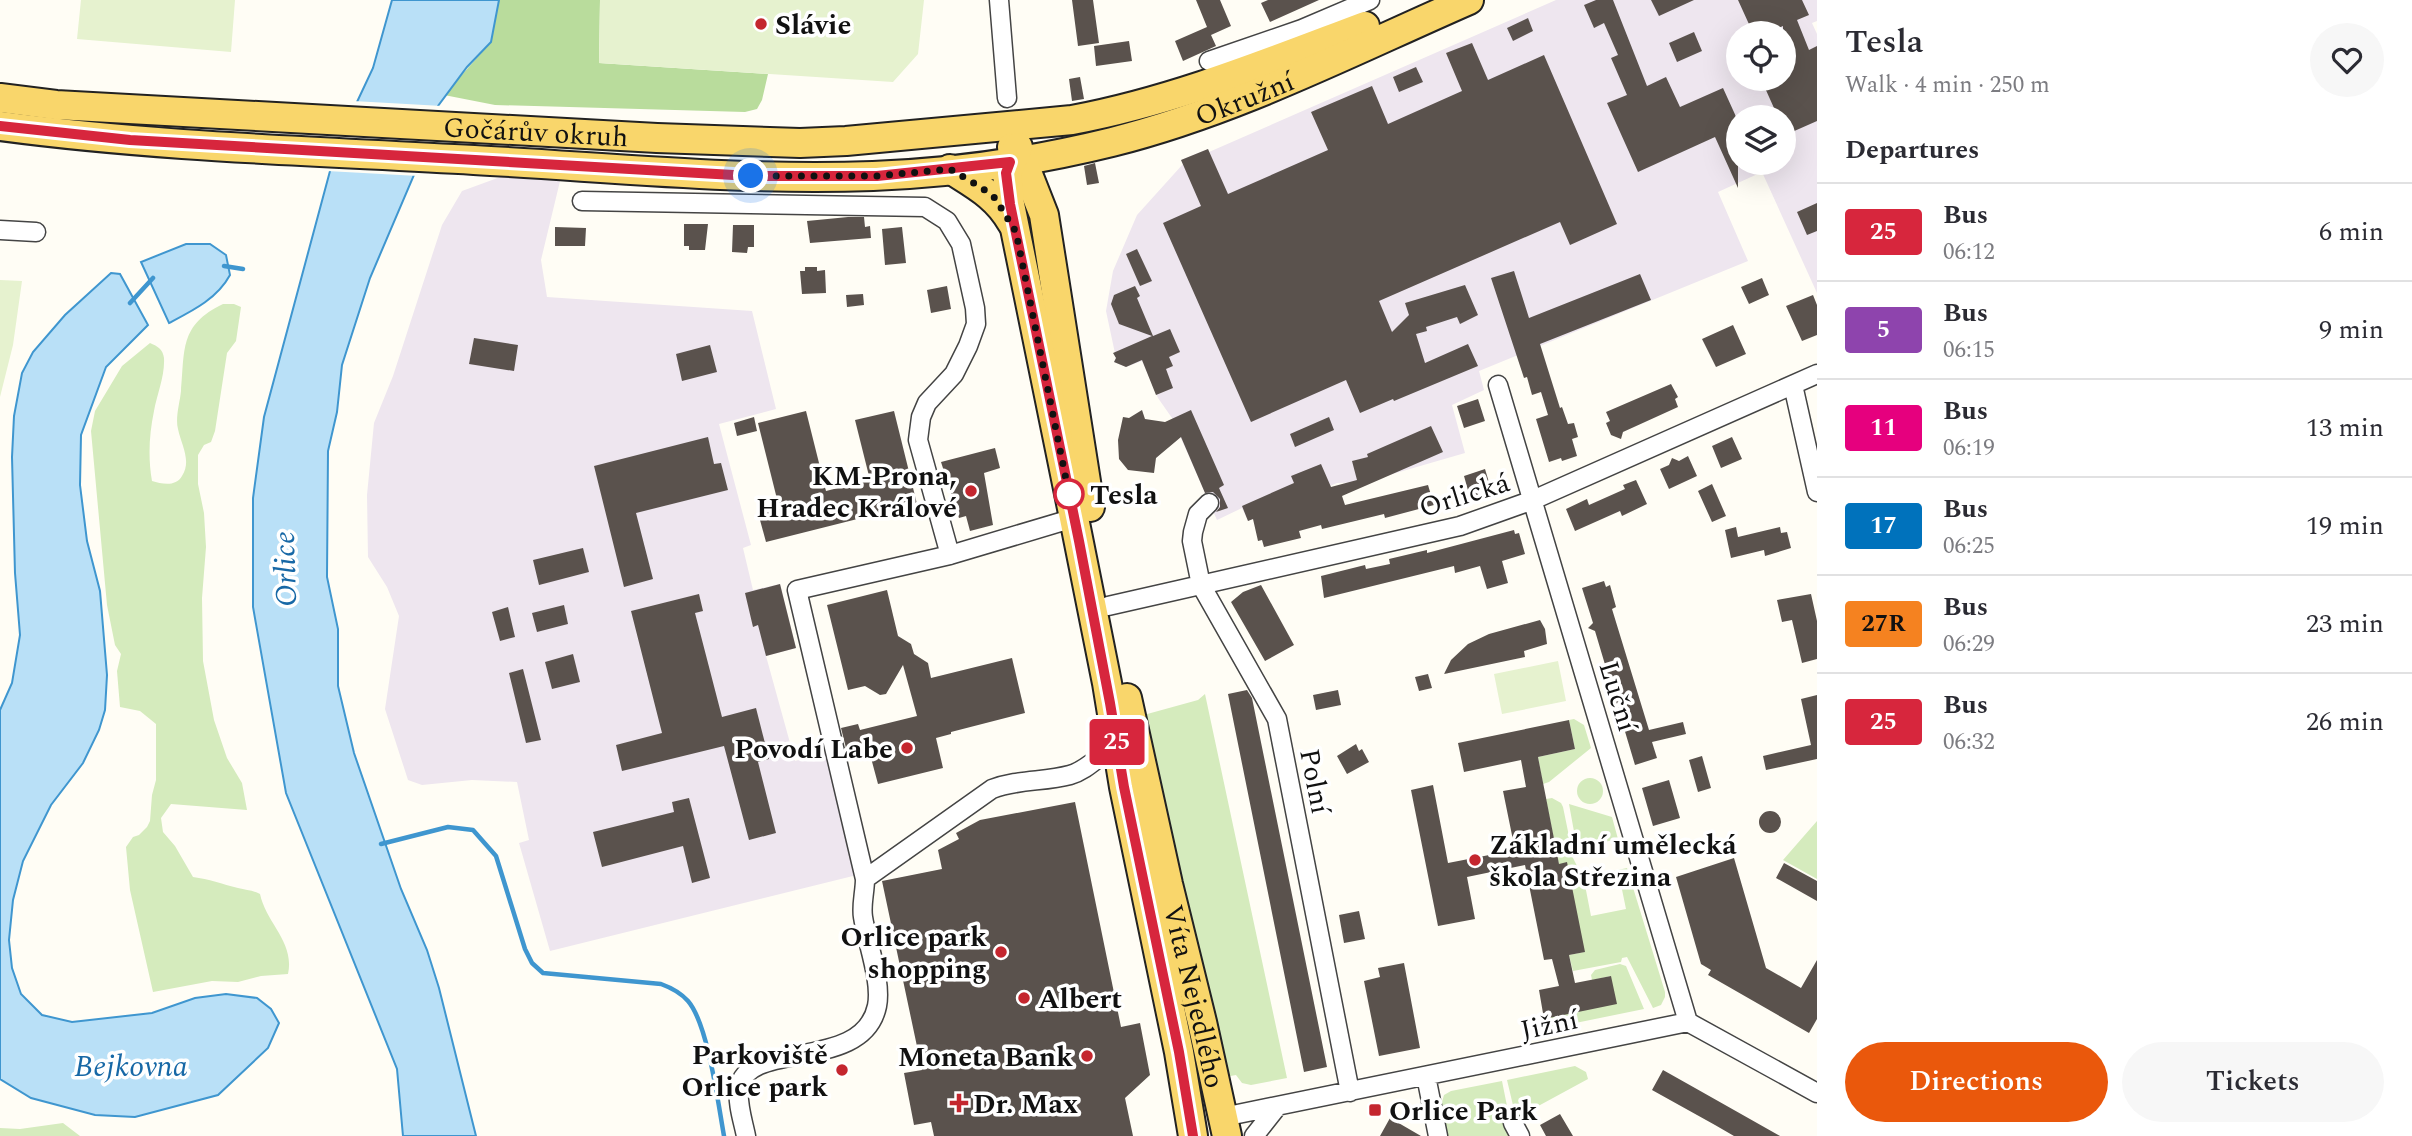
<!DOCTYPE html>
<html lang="en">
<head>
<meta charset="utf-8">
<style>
  :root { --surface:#fff; --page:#f7f7f7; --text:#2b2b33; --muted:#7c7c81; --line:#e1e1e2; --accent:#ea580c }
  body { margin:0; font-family:Spectral,serif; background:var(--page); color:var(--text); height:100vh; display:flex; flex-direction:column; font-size:26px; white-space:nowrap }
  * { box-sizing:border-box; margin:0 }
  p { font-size:23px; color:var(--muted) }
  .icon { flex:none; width:38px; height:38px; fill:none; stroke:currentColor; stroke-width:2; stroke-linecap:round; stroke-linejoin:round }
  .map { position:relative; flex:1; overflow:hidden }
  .side { display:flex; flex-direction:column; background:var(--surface); width:595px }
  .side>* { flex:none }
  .badge { padding:0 14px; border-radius:5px; font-size:24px; line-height:46px }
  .controls { position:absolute; left:1726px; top:21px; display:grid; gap:14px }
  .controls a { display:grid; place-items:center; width:70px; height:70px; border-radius:50%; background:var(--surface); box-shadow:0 7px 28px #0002; font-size:35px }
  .you { position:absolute; width:35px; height:35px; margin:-18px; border:5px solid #fff; border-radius:50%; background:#1a73e8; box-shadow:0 0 0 10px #1a73e833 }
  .map>.badge { position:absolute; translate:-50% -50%; box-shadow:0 0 0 4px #fff }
  h2 { padding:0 28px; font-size:26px; line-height:63px }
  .round { display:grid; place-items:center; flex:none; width:74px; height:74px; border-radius:37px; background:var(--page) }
  .headline { display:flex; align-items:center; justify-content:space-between; height:119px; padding:0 28px }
  h1 { font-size:33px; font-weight:600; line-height:52px }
  .primary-button { display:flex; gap:14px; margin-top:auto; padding:14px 28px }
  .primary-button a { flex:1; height:80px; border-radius:42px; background:var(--accent); color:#fff; font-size:28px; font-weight:600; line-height:80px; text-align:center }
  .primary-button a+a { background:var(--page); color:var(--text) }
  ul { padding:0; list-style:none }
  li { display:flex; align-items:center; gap:21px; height:98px; padding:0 28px; border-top:2px solid var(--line) }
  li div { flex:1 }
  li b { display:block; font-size:26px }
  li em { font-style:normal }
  li .badge { min-width:77px; font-weight:700; text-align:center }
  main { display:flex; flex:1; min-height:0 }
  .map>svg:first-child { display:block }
  .industrial { fill:#eee6ef; fill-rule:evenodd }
  .green { fill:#d5ebbd }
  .forest { fill:#b9dc9c }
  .pitch { fill:#e6f2cf }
  .water { fill:#b9e0f7; stroke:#3f96cf; stroke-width:2 }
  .pier { fill:#fffdf5 }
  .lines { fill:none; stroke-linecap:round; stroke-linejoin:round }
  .stream { stroke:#3f96cf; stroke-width:4.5 }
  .building { fill:#5a524d }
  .minor-casing { stroke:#444; stroke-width:21 }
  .primary-casing { stroke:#222; stroke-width:32 }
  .minor { stroke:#fff; stroke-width:18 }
  .primary { stroke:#f9d66b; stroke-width:28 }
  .line-casing { stroke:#fff; stroke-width:16 }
  .line { stroke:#d7263d; stroke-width:10 }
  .walk { stroke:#111; stroke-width:7; stroke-dasharray:0 12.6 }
  .poi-dot { fill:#c4262e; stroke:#fff; stroke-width:2.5 }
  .stop-dot { fill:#fff; stroke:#d7263d; stroke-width:3.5 }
  .labels { text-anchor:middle; stroke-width:7; stroke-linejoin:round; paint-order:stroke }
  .poi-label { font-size:28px; font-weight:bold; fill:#111; stroke:#fff; text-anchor:start }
  .street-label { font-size:28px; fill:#111; stroke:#fff }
  .stop-label { font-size:28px; font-weight:bold; fill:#111; stroke:#fff; text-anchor:start }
  .water-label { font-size:30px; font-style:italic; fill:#1768a6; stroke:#fff }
</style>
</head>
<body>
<main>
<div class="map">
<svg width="1817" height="1136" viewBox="0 0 1817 1136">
  <rect width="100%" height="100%" fill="#fffdf5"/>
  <path class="industrial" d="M1556,0h261v21l-5,2 5,11v259l-55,-121 -44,20 30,69 -269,110 5,19 -32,15 13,48 -100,29 -28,1 -89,38 -6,-13 -25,12 -45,-102 -14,-20 -16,-37 -16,6 -12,-5 2,-4 -10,-47 7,-40 24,-56 46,-51 -2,-4 27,-11 1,3zM1738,33h45v46h-45zM1738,117h45v46h-45z
    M503,176l58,1 -20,83 6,37 205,14 24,98 -57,15 32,121 -8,3 10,42 27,-6 16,64 -30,8 29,105 30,-8 32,122 -307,76 -31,-108 10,-3 -12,-58 -45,-2 -50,5 -14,-5 -23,-71 14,-93 -12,-29 -19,-30 -1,-62 7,-72 19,-47 49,-151 20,-34z"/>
  <path class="green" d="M223,304h11l7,3 -5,34 -9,12 -12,78 -4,11 -7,3 -6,10v29l6,29 2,34 -4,51 1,63 11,59 13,38 15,25 5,27 -76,-6 -10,14 2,14 12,14 18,31c16,2 29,7 45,11 8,2 14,2 22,6 6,29 35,48 28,80l-27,2 -23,6 -26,-1 -59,11 -23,-102 -4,-43 7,-10 6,-2 8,-8 3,-6 2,-26 4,-15v-56l-16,-13 -20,-4 -3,-36 4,-17 -6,-9 -8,-40 -16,-174 4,-20 27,-45 28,-23c7,3 13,6 14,15 1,18 -7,36 -10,53 -5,24 -6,47 -2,70 10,3 24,6 30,-5 10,-15 -1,-32 -4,-47 -3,-11 2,-27 3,-38 4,-41 -2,-66 42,-87z
    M1205,694l82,384 -36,7 -9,-2 -6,-8 -11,2 -85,-361 58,-16z
    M1574,719l10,6 7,23 -42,34 -6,2 -5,-27 37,-8 -6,-29z
    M1577 791a13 13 0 1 1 26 0a13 13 0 1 1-26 0Z
    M1552,798l9,5 2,4 8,39 -2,3 -13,2 -10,-52z
    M1569,804l43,13 6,22 -41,9z
    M1817,821v58l-34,-19z
    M1571,854l13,26 7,36 35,-7 -7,-34 -11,2v-5l19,-4 38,124v5l-4,8 -8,3 -26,-51 -5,1 -1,4 -48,9 -4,-16 15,-3 -27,-95z
    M1620,964l6,2 18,43 -98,20 -2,-10 67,-43 -19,4 -1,-5 4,-5z
    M1575,1066l11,6 2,7 -72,39 -9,-38z
    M1502,1081l7,35 -7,6 8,14h-62l-6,-34 2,-7 7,-4z
    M63,1123l17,13h-80v-8l20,1z"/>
  <path class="forest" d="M499,0h101l-1,63 169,11 -6,26 -5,9 -12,3 -250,-7 -51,-10 47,-53z"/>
  <path class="pitch" d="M81,0h154l-4,52 -154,-13z
    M600,0h324l-6,54 -25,28 -294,-19z
    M0,280l22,1 -9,64 -13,52z
    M1558,661l8,40 -64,13 -8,-40z"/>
  <path class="water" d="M392,0h107l-8,42 -24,25 -29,39 -24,69 -44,103 -28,87 -5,47 -9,39 -1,126 11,52v57l16,67 47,136 26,61 12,38 37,148h-73l-6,-67 -111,-276 -33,-186v-109l11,-81 66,-246 27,-69 16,-34z
    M186,244h24l16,11 4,20c-13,24 -38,36 -61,48l-28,-61z
    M111,273l9,1 28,51 -42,42 -25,68 -1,50 7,56 13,50 7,84 -2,35 -6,20 -16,33 -32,42 -28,56 -10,39 -4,40 3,28 9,26 21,21 30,7 80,-9 43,-15 31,-4 31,4 14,11 8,14 -11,25 -50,47 -83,22 -40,-2 -64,-17 -31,-19v-369l12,-27 8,-48 -5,-62 -3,-116 2,-41 8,-43 11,-21 32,-37z"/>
  <path class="pier" d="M353,101l89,5 -24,70 -91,-5z"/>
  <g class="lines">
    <path class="stream" d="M224,266l19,3
      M130,303l23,-25
      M381,844l67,-17 25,3 23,26 29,93 7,14 11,10 118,11c11,4 19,8 27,17 20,23 30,102 36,135"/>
  </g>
  <path class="building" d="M1072,0h21l6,43 -21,3z
    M1196,0h24l11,26 -20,9 5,11 -33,15 -8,-20 32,-14z
    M1268,0h51l-49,22 -9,-19z
    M1596,0h17l34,86 19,-9 14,30 43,-19 15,33v67l-23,-51 -77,35 -31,-69 20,-8 -16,-37 7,-3 -14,-32 -10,5 -10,-23z
    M1651,0h43l-35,16z
    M1738,0h64l7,15 -12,5 12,30 8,-4v75l-34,15v-19h-5l-17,-38h22v-53l-16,7h-14z
    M1528,18l5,13 -20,10 -6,-13z
    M1694,32l8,19 -25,11 -8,-19z
    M1129,41l3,20 -36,5 -2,-20z
    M1472,43l16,37 56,-25 73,169 -47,21 -10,-23 -181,79 13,31 17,-17 -4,-12 60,-18 13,30 -18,9 -3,-7 -31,10 1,4 -11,3 9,29 43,-19 10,22 -84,35 -1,-2 -33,14 -14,-33 -95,42 -88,-199 38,-17 -20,-46 27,-11 20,45 100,-44 -17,-38 61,-26 16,38 74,-33 -16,-38z
    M1416,67l7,15 -24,10 -6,-15z
    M1080,77l4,22 -12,2 -3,-22z
    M1095,163l4,20 -12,2 -3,-19z
    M1817,203v28l-10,4 -10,-23z
    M848,217h16l1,10 5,-1 1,12 -61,5 -3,-22z
    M684,224h24l-3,26h-16v-4h-5z
    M733,225h21v22h-6l-1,6 -15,-1z
    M555,227l31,1 -1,18h-30z
    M902,227l4,36 -21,2 -3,-36z
    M1137,249l15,32 -12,5 -14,-32z
    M805,267h12v4l8,-1 1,23 -24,1 -2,-23h5z
    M1514,271l15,47 111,-44 11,26 -111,44 20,64 2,-1 6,17 6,-1 4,14 -6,2 5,17 -15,5 -1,-3 -12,4 -13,-43 12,-4 -7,-23 -9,3 -5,-18 -3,1 -33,-100z
    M1762,278l7,17 -20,9 -8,-17z
    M947,286l4,23 -20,4 -4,-23z
    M1135,286l5,10 -3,2 16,38 17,-7 10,23 -11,5 4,9 -7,3 7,19 -17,7 -14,-35 -16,7 -12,-5 2,-4 -3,-5 39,-17 -33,-12 -8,-20 3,-9z
    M863,294l1,11 -17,2 -1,-12z
    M1813,295l4,10v30l-15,6 -16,-35z
    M1733,325l13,29 -30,13 -14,-28z
    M474,338l44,7 -4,26 -45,-7z
    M710,345l7,27 -35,9 -6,-27z
    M1671,384l7,13 -3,2 3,8 -55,25 -2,7 -10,-4 -5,-12 4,-2 -4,-9z
    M1478,399l7,22 -21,7 -7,-22z
    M1142,410l3,9 20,3 26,-12 33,75 -5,3 9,20 -12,4 4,-5v-8l-7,-7 -8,1 -24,-56 -25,21 -2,15 -26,-3 -9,-11 -1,-19 5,-23 6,1z
    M806,411l20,80 44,-11 -15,-60 39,-9 23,93 -151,38 -9,-33 21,-6 -20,-80z
    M754,417l3,14 -20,5 -3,-13z
    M1329,417l5,13 -39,17 -5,-13z
    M1431,426l12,26 -101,44 3,9 83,-20 6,20 -49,13 -1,-4 -62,15 -1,-4 -22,6 2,7 -37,9 -2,-7 -4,1 -5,-22 -5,2 -6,-15 52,-23 -3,-7 30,-12 10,23 26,-7 -5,-19 16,-4 -1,-3z
    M708,437l6,27 7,-1 7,27 -92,23 17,66 -29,8 -30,-121z
    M1732,437l10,22 -21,9 -9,-22z
    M995,448l5,20 -16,5 9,52 -23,6 -4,-15 -7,2 -18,-56z
    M1688,456l9,20 -28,13 -9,-20 9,-4 3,-7 7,3z
    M1485,469l6,20 -10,3 -10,9 -7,-25z
    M1636,480l11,24 -25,12 -2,-5 -45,20 -9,-22 21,-10 2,6 36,-16 -2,-4z
    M1712,484l14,32 -14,6 -14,-31z
    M1736,527l2,10 42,-10 1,6 6,-1 4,16 -26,8 -1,-6 -33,8 -6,-28z
    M1514,530l1,4 4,-1 6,21 -23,7 6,22 -21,6 -7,-23 -25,7 -1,-7 -130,32 -3,-22 44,-11 1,4 24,-5 -1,-5 38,-9v3z
    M583,548l6,24 -50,13 -6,-25z
    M1604,581l2,6 4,-2 6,22 -4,2 37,121 34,-8 3,12 -34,8 5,16 -22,7 -40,-134 -7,-3 5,-5 -11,-35z
    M780,584l16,64 -30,8 -8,-31 -5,2 -8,-34z
    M1261,585l33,60 -29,16 -34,-59 12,-10z
    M887,590l11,46 13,8 3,10 14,9 3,15 81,-20 13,55 -74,19v2l-15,4 7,30 -65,16 -11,-41 -21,5 -5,-20 17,-4 2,6 57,-14 -14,-51 -17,29 -6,1 -15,-9 -17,4 -21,-85z
    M699,594l4,17 -8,2 27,104 34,-9 13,51 -11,3 18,71 -27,7 -25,-94 -102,25 -6,-26 46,-12 -31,-122z
    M1811,594l6,27v38l-15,4 -10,-43 -10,2 -5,-22z
    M564,605l4,19 -31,8 -5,-19z
    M508,607l7,30 -15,4 -8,-29z
    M1540,620l5,9 2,15 -23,7 1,6 -81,17 7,-14 17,-16 21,-10z
    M573,654l7,28 -28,7 -7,-27z
    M523,669l18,71 -15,3 -17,-70z
    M1428,674l4,14 -13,3 -4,-14z
    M1247,690l5,8 75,369 -23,5 -76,-378z
    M1338,690l3,15 -25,5 -3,-15z
    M1817,695v64l-51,11 -3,-14 48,-11 -10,-46z
    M1569,720l6,29 -37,8 21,107 8,-2 18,90 -16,3 6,28 36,-7 6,28 -73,15 -5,-29 20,-4 -7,-27 -8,1 -19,-95 -58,12 8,42 -37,7 -27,-136 22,-5 15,78 67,-13 -12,-59 23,-4 -5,-27 -57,12 -6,-29z
    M1356,744l3,7 3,-2 7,13 -22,12 -10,-18z
    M1702,756l9,32 -13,4 -9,-32z
    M1669,780l11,38 -27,8 -11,-38z
    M689,798l21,80 -18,5 -9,-37 -81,21 -9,-35 81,-20 -2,-10z
    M1075,802l46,225 19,-4 10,52 -25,23 8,38h-199l-3,-14 -17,3 -10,-52 18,-3 -40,-189 60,-12 -4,-19 21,-11 -3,-6 24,-13z
    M1759 822a11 11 0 1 1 22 0a11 11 0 1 1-22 0Z
    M1734,858l32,110 35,20 16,-28v59l-8,14 -101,-58 3,-5 -10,-6 -25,-87z
    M1784,863l33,18v20l-41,-23z
    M1359,911l6,28 -21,4 -5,-28z
    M1404,963l16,85 -41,8 -15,-75 16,-4 -2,-9z
    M1663,1070l32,18 85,48h-46l-19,-11 -63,-35z
    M1560,1114l13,22h-27l-6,-11z
    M1390,1118l31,18h-41z"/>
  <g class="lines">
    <defs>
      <path id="minor" d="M999,0l8,98
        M1209,61l93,-32 68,-29
        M582,201l343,6 22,14 14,23 14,64 1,16 -8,22 -14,28 -27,29 -6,14 -3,23 32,115
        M0,230l36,2
        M1498,385l190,637
        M1793,385l24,107
        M1209,503l-11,11 -5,18 -1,9 9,44 76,134 73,373
        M1108,606l352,-80 73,-26 284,-126
        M865,879l127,-90c26,-10 52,-7 78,-14 18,-5 30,-21 47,-30
        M1426,1076l12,60
        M1223,1117l465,-95 129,71
        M1513,1123l7,13
        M746,1136c-3,-15 -9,-32 -7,-48 8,-49 124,-15 138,-82 5,-25 -10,-63 -14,-89 -2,-12 2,-25 2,-38l-68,-289 153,-35 124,-37
        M1254,1136l23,-29"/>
      <g id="primary">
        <path id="s1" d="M0,98l56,7 601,33 143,5 46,-2 226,-21c102,-19 197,-58 293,-94"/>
        <path id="s2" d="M0,126c157,21 316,25 474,34 133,7 266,21 399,16 80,-3 162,-15 239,-34 124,-31 240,-91 357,-142"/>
        <path d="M1012,147l10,12 22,56 46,292"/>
        <path d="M1018,147l-11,26 3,31 64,314 33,165 17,104 55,265 14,84"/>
        <path d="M950,169c25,16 47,27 62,54"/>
        <path id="s3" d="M1127,698l41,186 34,138 25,114"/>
      </g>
    </defs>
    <use href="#minor" class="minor-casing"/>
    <use href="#primary" class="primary-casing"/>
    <use href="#minor" class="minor"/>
    <use href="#primary" class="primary"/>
  </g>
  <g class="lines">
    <defs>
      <path id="line" d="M0,126l130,14 621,36h126l133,-14 -4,11 4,31 69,337 31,162 14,84 55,265 14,84"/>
    </defs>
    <use href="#line" class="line-casing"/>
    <use href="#line" class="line"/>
    <path class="walk" d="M751,176h126l73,-7 32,19 13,10 21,34 53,262"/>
  </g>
  <g class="poi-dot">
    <circle cx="761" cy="24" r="7"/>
    <circle cx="971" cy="491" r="7"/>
    <circle cx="907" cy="748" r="7"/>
    <circle cx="1475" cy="860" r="7"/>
    <circle cx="1001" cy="952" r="7"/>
    <circle cx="1024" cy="998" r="7"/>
    <circle cx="1087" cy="1056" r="7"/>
    <circle cx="842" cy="1070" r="7"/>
    <path d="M955.5 1092.5h7v7h7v7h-7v7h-7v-7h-7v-7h7z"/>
    <rect x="1368" y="1103" width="14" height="14" rx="3.5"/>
  </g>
  <circle class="stop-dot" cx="1069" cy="494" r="14"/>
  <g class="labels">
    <g class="poi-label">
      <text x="775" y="34">Slávie</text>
      <text x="957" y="485" text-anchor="end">KM-Prona,<tspan x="957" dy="32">Hradec Králové</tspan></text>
      <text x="893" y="758" text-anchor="end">Povodí Labe</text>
      <text x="1489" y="854">Základní umělecká<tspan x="1489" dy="32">škola Střezina</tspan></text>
      <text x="987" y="946" text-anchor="end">Orlice park<tspan x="987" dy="32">shopping</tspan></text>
      <text x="1038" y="1008">Albert</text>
      <text x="828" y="1064" text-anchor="end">Parkoviště<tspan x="828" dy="32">Orlice park</tspan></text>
      <text x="1073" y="1066" text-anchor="end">Moneta Bank</text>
      <text x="973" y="1113">Dr. Max</text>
      <text x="1389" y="1120">Orlice Park</text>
    </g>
    <g class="street-label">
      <text dy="10" stroke="none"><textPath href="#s2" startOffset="1256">Okružní</textPath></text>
      <text dy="10" stroke="none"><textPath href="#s1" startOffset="537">Gočárův okruh</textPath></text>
      <text transform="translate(1464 494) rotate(-17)" y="10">Orlická</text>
      <text transform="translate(1619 696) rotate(73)" y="10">Luční</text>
      <text transform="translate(1316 781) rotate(79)" y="10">Polní</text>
      <text dy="10" stroke="none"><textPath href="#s3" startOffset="306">Víta Nejedlého</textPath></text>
      <text transform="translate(1549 1024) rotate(-12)" y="10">Jižní</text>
    </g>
    <g class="stop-label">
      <text x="1090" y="504">Tesla</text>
    </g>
    <g class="water-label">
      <text transform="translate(285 569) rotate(-92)" y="10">Orlice</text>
      <text x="131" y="1076">Bejkovna</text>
    </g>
  </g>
</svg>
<div class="controls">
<a><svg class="icon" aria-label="locate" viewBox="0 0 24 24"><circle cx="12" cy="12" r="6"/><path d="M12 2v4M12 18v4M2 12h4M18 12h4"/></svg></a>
<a><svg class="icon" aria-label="layers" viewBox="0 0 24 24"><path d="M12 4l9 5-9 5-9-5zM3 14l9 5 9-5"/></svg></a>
</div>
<div class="you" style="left:751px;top:176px"></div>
<b class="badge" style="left:1117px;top:742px;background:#d7263d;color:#fff">25</b>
</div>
<section class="side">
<div class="headline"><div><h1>Tesla</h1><p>Walk · 4 min · 250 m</p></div><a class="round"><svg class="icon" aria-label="heart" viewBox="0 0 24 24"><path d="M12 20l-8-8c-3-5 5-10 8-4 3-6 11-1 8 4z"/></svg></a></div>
<h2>Departures</h2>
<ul>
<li><span class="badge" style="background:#d7263d;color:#fff">25</span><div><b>Bus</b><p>06:12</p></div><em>6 min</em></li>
<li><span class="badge" style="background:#8e44ad;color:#fff">5</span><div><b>Bus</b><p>06:15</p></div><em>9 min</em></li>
<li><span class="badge" style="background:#e6007e;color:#fff">11</span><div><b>Bus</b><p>06:19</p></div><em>13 min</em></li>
<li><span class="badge" style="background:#0072bc;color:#fff">17</span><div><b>Bus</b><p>06:25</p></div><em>19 min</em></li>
<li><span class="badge" style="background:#f58220;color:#111">27R</span><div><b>Bus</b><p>06:29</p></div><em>23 min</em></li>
<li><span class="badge" style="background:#d7263d;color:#fff">25</span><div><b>Bus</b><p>06:32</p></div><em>26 min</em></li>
</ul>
<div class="primary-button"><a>Directions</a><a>Tickets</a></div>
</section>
</main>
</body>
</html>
